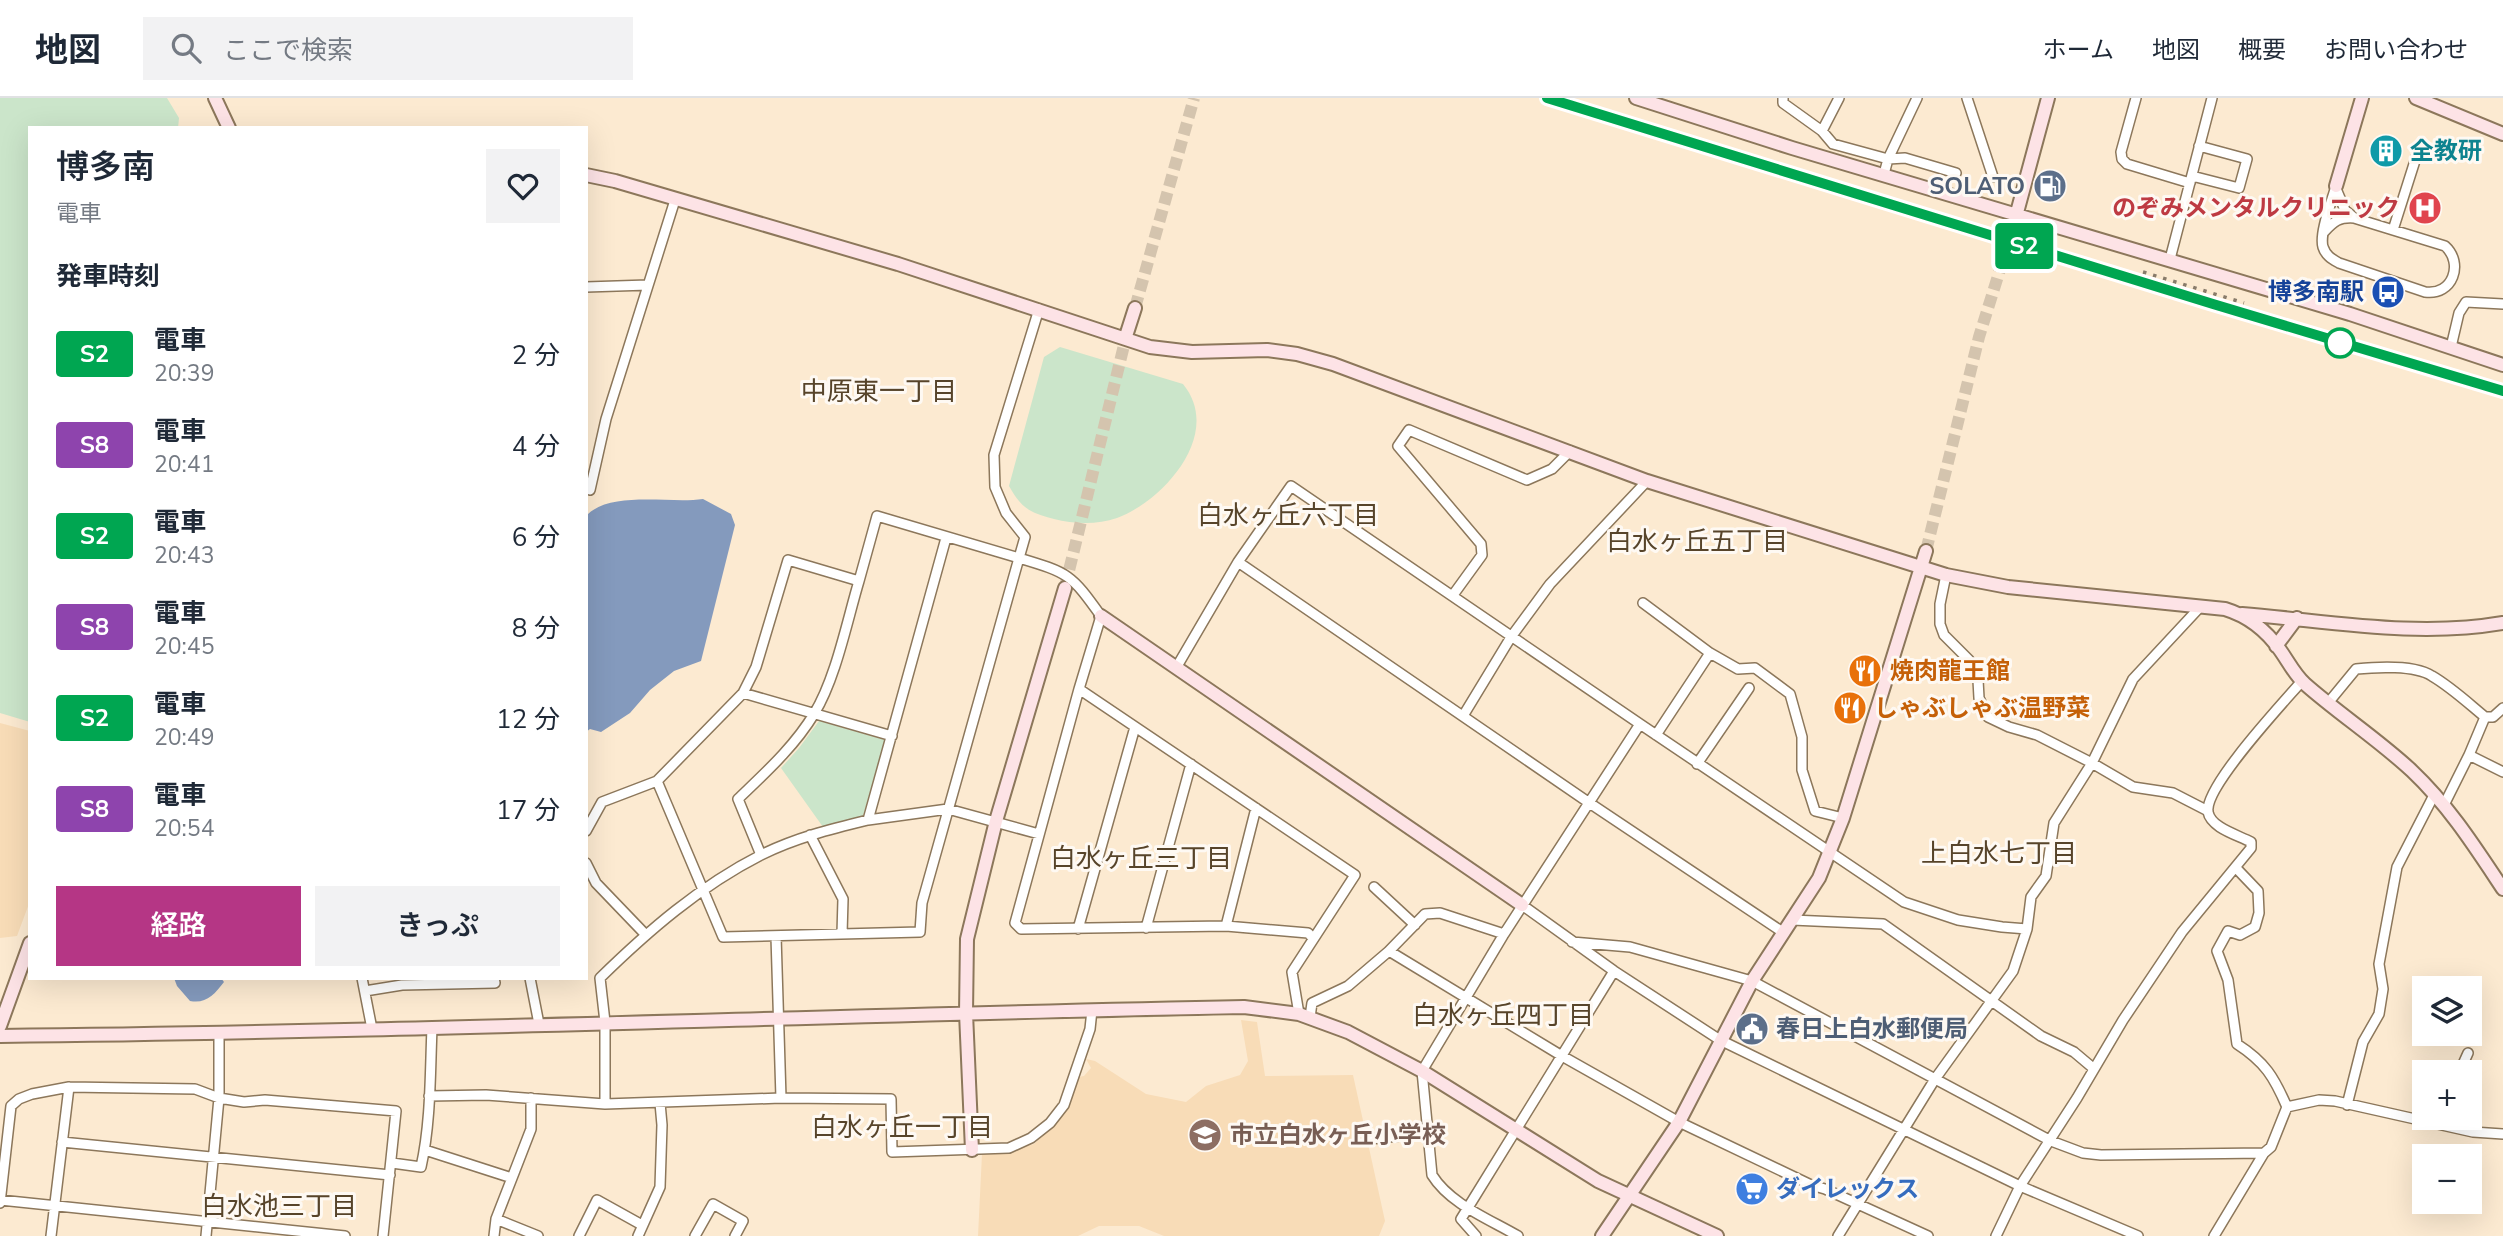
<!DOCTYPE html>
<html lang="ja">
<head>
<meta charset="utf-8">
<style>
  :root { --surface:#fff; --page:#f2f2f3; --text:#1f2937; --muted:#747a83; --line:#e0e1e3; --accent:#b53685 }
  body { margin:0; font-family:"Nunito Sans","Noto Sans JP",sans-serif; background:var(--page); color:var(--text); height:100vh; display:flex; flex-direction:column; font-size:26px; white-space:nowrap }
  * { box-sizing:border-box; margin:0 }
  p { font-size:23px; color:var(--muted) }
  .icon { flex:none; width:38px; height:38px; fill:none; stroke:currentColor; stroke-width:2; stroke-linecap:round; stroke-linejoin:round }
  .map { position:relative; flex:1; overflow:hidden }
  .details { position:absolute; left:28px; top:28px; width:560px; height:854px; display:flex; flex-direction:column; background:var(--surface); border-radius:0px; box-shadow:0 7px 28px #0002 }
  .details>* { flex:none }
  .badge { padding:0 14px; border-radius:5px; font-size:24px; line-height:46px }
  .fabs { position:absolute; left:2412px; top:878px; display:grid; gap:14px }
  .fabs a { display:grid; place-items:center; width:70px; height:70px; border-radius:0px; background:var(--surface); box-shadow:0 7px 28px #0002; font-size:35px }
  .map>.badge { position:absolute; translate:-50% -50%; box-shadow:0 0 0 4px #fff }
  h2 { padding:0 28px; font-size:26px; line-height:63px }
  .round { display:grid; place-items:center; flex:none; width:74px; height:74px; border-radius:0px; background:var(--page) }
  .head { display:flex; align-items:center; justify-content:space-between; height:119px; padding:0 28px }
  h1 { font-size:33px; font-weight:600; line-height:52px }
  .button { display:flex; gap:14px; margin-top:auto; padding:14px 28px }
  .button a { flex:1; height:80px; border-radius:0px; background:var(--accent); color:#fff; font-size:28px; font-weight:600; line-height:80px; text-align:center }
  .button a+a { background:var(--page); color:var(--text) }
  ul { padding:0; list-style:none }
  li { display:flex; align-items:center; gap:21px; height:91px; padding:0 28px }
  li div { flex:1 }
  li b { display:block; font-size:26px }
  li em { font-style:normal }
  li .badge { min-width:77px; font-weight:700; text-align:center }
  header { display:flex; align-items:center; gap:42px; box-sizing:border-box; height:98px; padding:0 35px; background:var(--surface); border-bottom:2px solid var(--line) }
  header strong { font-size:33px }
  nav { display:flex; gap:38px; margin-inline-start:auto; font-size:24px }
  .search { width:490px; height:63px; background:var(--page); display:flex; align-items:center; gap:18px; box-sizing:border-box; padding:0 24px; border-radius:0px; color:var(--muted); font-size:26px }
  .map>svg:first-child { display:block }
  .built { fill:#f8dcb7 }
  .green { fill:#cbe5ca }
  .water { fill:#849abd }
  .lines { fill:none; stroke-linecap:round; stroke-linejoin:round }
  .secondary-tunnel { stroke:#d4c4ae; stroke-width:12; stroke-dasharray:12 6; stroke-linecap:butt }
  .street-casing { stroke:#8c775b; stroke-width:12 }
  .secondary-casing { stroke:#8c775b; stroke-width:16 }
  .street { stroke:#fff; stroke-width:9 }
  .secondary { stroke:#fde3e6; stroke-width:12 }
  .rail { stroke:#887b6a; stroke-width:3.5; stroke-dasharray:3.5 7; stroke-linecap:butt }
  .line-casing { stroke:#fff; stroke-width:16 }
  .line { stroke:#00a651; stroke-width:10 }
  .stop-dot { fill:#fff; stroke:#00a651; stroke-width:3.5 }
  .labels { text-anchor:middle; stroke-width:6; stroke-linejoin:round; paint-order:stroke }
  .culture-label { font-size:24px; font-weight:bold; fill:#0d838f; stroke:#fef9f3; text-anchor:start }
  .service-label { font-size:24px; font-weight:bold; fill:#4e5e75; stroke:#fef9f3; text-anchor:end }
  .health-label { font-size:24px; font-weight:bold; fill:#be3a42; stroke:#fef9f3; text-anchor:end }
  .transit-label { font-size:24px; font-weight:bold; fill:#164399; stroke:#fef9f3; text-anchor:end }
  .food-label { font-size:24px; font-weight:bold; fill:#c56008; stroke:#fef9f3; text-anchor:start }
  .education-label { font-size:24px; font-weight:bold; fill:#785e54; stroke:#fef9f3; text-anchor:start }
  .shop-label { font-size:24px; font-weight:bold; fill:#366cbe; stroke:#fef9f3; text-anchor:start }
  .neighbourhood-label { font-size:26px; fill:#57442a; stroke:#fef9f3 }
</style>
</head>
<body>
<header>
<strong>地図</strong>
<div class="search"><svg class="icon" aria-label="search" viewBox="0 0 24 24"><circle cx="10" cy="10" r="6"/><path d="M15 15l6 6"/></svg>ここで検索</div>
<nav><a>ホーム</a><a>地図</a><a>概要</a><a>お問い合わせ</a></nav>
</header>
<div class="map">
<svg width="2503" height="1138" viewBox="0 0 2503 1138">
  <rect width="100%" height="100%" fill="#fcead1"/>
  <path class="built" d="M0,625l30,8v170l-13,35 -17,2z
    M1241,922l16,2 8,54 88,-1 32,146 -6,15h-215l-25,-10h-40l-21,10h-100l4,-82 30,-3 22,-7 20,-19 12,-15 12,-33 6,-1 7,-8 -5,-9 9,2 51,33 40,8 20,-16 34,-11 8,-14z"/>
  <path class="green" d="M0,0h167l12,20 -1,10h-148v594l-30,-9z
    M1060,249l123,37c41,50 -20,117 -66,134 -20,7 -43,6 -63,1 -25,-7 -32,-10 -45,-33l35,-129z
    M819,623l66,19 -22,76 -40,11 -42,-59 18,-20z"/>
  <path class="water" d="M703,401l28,15 4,11 -34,136 -27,10 -24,19 -20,23 -29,19 -11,-3 -4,3v-216c24,-26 84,-12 117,-17z
    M174,880h47l3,4c-10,13 -18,22 -34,19l-13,-15z"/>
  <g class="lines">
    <path class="secondary-tunnel" d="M1135,210l59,-210
      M1926,453l53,-214 33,-106
      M1065,489l62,-254"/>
    <defs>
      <path id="street" d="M1783,0v5l39,28 11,13 55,15 17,-1 51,15
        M1967,0l26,79
        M2136,0l-15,54 1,7 5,5 63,19
        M1822,33l17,-33
        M1884,76l4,-15 29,-61
        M2192,78l47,12 8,-29 -48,-13
        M2337,93l8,19 8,7
        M2393,132l27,-85
        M2324,134c10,-11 15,-15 30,-14l91,28c19,17 8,50 -20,46l-86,-29c-7,-4 -13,-7 -16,-16 -4,-14 9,-46 13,-61
        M2170,161l42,-161
        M586,189l62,-2
        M1039,211l-45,146 1,32 11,26 19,24 -6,21c50,15 52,16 82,58l-22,73 276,186 -63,97 7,42
        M2451,249l8,-34 7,-11 37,2
        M586,391l4,1 16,-71 69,-219
        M1238,464l53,-76 349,238
        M1946,477l-6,29v20l4,11 25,25 9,20 1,18 9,19 21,10 28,8 55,28 41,24 40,6 35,18
        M1453,497l29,-40 -1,-11 -83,-98 11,-16 118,50 25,-11 18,-18
        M1643,505l67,50 28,16 17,-1 35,26 12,43v33l13,41 28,7
        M1176,570l62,-106 350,240 196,131
        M1079,591l-64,234 6,6 205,-3 82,7 5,5
        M743,595l149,43
        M2328,605l28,-34c20,-2 59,-4 76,7 19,11 36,27 53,41
        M1463,618l48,-79 39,-53 97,-103
        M1656,637l54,-82
        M2469,657l34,17
        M1697,666l52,-76
        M657,683l66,156 197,-5 2,-29 97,-345 -142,-42 -18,65
        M2444,707l25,-50 16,-38h8l10,-9
        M868,722l80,-11 91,25
        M586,733l16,-29 55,-21 86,-88 13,-26 32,-107 71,21c-12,40 -23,97 -45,133 -20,33 -49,59 -76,85l23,56
        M810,737l33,64 -1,35
        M586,765l10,20 49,51
        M2236,770l22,23 1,22 -4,14 -15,8 -12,-4 -11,20 11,29 9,64c28,18 37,33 50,63
        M1374,789l41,38
        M1522,807l92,66 106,69 300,146 118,50
        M1792,822l91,4 158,112 33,16 19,16
        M1226,828l30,-118
        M1146,830l45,-164
        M1078,831l57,-202
        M776,838l5,162
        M1572,844l58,5 122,34 299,160 32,12 18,2 163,-2 7,-6 16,-40 32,-7 16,1 138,31 30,2
        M1389,853l36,-37 15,-1 64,21
        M362,880l10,51
        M530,880l9,46
        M365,893l37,-6 93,-2 -1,-5
        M1310,919l2,-14 36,-17 41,-35 173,105 117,66 132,63 14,4 103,47
        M2459,975l9,-20
        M429,998l57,-1 119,9 176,-6 110,1 1,53 117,-4 22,-10 19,-15 14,-18 26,-76 2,-19
        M605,1006v-82l-5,-44c48,-47 100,-92 161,-123 34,-17 70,-26 107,-35l78,-282
        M2347,1007l16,-63 16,-28 4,-25 -4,-25 18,-97 37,-72
        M1370,1041l58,-6
        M62,1044l328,33
        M425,1052l87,28 -16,41 -2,17
        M392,1065l29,4c10,-45 9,-93 11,-139
        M512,1080l19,-49v-31
        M0,1102l345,36
        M0,1105l11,-97 8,-7 13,-5 37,-7 126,2 24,9 25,4 21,-2 131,11 -13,125
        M496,1121l42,17
        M51,1138l18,-149
        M206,1138l13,-138v-66
        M579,1138l18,-36 45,25
        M638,1138l22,-49 2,-62 -2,-22
        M695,1138l18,-32 30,17 -8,15
        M1476,1138l-15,-17 153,-248
        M1518,1138c-29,-17 -68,-32 -86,-61l-10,-104 82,-137 136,-210 264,178 54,18 44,7 25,2
        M1838,1138l97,-157 78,-108 14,-42 4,-32 15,-21 8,-53 38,-60 41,-84 68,-73
        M1996,1138l24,-50 57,-88 46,-78 59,-88 69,-84v-6c-13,-7 -40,-14 -43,-30 -4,-25 76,-110 94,-131
        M2214,1138l50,-83"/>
      <path id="secondary" d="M215,0l14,30
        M1636,0l156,50 558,166 153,51
        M2416,0l87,36
        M586,77l29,6 283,83 252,83 42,5 75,-2 30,4 36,10 314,117 299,94 62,12 217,22c23,7 41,21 55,41 8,11 14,24 25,34 34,30 74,56 107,87 37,35 63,76 91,118
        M2336,88l26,-88
        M2012,133l36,-133
        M1127,235l8,-25
        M2242,516c87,7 174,24 261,9
        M1101,518l421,289
        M2276,548l21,-28
        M0,928l30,-83
        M0,938c415,-4 830,-21 1244,-29l55,7 49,18 74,39 176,110 119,55
        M972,1052l-6,-137 1,-74 29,-118 69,-233
        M1602,1138l77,-114 73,-141 67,-103 24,-60 83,-267"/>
    </defs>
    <use href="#street" class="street-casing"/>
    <use href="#secondary" class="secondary-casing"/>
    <use href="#street" class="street"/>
    <use href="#secondary" class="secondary"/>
    <path class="rail" d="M1547,0l666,206 290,87
      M2143,174l101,31"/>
  </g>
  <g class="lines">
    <defs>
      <path id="line" d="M1547,0l666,206 290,87"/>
    </defs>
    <use href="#line" class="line-casing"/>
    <use href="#line" class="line"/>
  </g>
  <defs>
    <symbol id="building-disc" viewBox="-11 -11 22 22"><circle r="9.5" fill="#0f9aa8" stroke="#fef9f3"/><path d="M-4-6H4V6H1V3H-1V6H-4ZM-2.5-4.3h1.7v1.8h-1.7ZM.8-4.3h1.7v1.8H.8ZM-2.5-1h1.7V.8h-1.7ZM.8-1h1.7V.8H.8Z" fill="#fff"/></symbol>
    <symbol id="fuel-disc" viewBox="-11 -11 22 22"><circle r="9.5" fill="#5c6f8a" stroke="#fef9f3"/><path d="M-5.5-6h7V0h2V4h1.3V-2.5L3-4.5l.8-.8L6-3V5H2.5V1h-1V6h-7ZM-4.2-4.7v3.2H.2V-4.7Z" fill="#fff"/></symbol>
    <symbol id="hospital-disc" viewBox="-11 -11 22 22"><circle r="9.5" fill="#e0444e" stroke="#fef9f3"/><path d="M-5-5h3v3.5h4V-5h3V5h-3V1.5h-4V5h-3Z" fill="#fff"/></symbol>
    <symbol id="bus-disc" viewBox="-11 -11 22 22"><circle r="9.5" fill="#1a4fb4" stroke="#fef9f3"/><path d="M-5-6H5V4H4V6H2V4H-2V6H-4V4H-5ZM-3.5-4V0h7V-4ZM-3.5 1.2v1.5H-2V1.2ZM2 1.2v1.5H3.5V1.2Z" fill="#fff"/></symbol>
    <symbol id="restaurant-disc" viewBox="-11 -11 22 22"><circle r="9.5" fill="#e8710a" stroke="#fef9f3"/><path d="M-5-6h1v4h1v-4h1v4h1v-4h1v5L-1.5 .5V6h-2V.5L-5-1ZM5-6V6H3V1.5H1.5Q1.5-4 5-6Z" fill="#fff"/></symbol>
    <symbol id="civic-disc" viewBox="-11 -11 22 22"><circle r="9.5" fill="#5c6f8a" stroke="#fef9f3"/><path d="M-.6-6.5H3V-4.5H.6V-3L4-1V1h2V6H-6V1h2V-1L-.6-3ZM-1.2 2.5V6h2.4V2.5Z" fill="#fff"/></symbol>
    <symbol id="school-disc" viewBox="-11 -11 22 22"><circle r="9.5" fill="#8d6e63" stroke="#fef9f3"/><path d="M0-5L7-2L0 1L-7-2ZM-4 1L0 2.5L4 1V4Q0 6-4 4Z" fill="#fff"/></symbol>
    <symbol id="supermarket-disc" viewBox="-11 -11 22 22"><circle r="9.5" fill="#3f7fe0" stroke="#fef9f3"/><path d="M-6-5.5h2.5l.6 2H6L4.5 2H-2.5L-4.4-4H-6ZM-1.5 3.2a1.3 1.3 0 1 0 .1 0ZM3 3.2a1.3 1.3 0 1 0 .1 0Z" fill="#fff"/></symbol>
  </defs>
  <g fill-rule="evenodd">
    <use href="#building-disc" x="2367" y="34" width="38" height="38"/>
    <use href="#fuel-disc" x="2031" y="69" width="38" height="38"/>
    <use href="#hospital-disc" x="2406" y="91" width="38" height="38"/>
    <use href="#bus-disc" x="2369" y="175" width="38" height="38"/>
    <use href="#restaurant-disc" x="1846" y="554" width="38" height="38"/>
    <use href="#restaurant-disc" x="1831" y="591" width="38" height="38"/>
    <use href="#civic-disc" x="1733" y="912" width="38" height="38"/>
    <use href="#school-disc" x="1186" y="1018" width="38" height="38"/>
    <use href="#supermarket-disc" x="1733" y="1072" width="38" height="38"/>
  </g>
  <circle class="stop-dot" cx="2340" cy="245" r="14"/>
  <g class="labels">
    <g class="culture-label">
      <text x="2410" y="61">全教研</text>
    </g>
    <g class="service-label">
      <text x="2025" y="96">SOLATO</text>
      <text x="1776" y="939" text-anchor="start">春日上白水郵便局</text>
    </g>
    <g class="health-label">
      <text x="2400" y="118">のぞみメンタルクリニック</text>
    </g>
    <g class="transit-label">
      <text x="2364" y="202">博多南駅</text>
    </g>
    <g class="food-label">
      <text x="1890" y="581">焼肉龍王館</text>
      <text x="1874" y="618">しゃぶしゃぶ温野菜</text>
    </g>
    <g class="education-label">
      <text x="1230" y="1045">市立白水ヶ丘小学校</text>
    </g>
    <g class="shop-label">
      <text x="1776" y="1099">ダイレックス</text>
    </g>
    <g class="neighbourhood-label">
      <text x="879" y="302">中原東一丁目</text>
      <text x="1288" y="426">白水ヶ丘六丁目</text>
      <text x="1697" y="452">白水ヶ丘五丁目</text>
      <text x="1999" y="764">上白水七丁目</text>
      <text x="1141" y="769">白水ヶ丘三丁目</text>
      <text x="1503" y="926">白水ヶ丘四丁目</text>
      <text x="902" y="1038">白水ヶ丘一丁目</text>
      <text x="279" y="1117">白水池三丁目</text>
    </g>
  </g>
</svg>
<div class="fabs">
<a><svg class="icon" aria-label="layers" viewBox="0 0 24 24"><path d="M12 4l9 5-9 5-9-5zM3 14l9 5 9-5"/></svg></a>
<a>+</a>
<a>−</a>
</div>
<b class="badge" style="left:2024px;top:148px;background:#00a651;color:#fff">S2</b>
<section class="details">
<div class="head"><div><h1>博多南</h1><p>電車</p></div><a class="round"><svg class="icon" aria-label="heart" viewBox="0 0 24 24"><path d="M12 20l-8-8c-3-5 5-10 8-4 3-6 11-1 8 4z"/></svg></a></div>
<h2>発車時刻</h2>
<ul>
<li><span class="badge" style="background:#00a651;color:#fff">S2</span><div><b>電車</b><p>20:39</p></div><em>2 分</em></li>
<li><span class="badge" style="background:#8e44ad;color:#fff">S8</span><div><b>電車</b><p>20:41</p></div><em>4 分</em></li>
<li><span class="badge" style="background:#00a651;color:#fff">S2</span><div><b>電車</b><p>20:43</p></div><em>6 分</em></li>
<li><span class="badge" style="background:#8e44ad;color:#fff">S8</span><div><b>電車</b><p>20:45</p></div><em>8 分</em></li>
<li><span class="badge" style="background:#00a651;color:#fff">S2</span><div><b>電車</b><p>20:49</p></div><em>12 分</em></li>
<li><span class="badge" style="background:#8e44ad;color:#fff">S8</span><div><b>電車</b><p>20:54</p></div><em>17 分</em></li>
</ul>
<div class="button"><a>経路</a><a>きっぷ</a></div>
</section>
</div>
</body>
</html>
